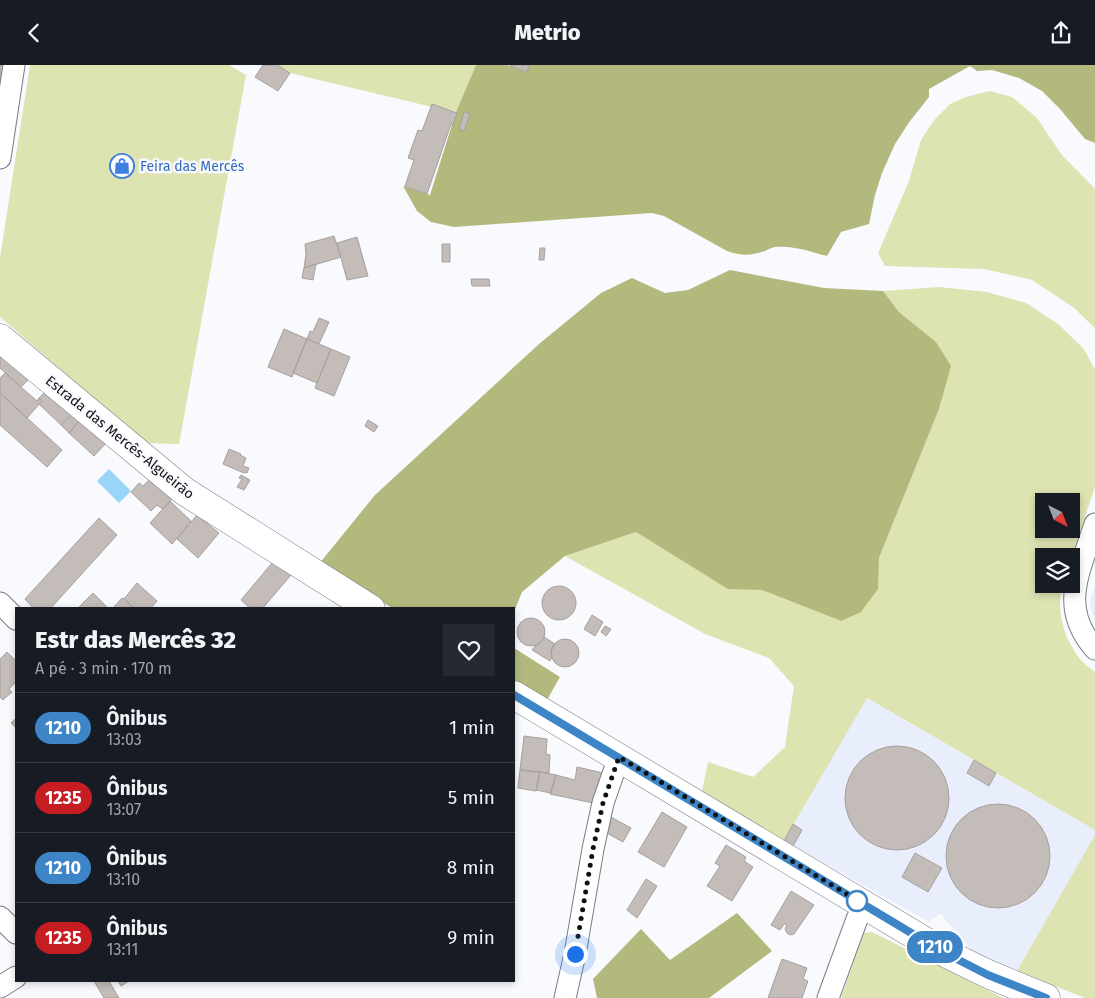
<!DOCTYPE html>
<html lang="pt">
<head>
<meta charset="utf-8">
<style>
  :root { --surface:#171b24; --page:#242831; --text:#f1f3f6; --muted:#9ea1a6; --line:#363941 }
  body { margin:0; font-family:"Fira Sans",sans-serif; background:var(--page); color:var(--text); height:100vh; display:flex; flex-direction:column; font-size:19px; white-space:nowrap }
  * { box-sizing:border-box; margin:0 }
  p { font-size:16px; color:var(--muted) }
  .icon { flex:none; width:28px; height:28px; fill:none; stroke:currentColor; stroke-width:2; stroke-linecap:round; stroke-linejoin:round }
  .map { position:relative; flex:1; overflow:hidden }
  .panel { position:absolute; left:15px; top:542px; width:500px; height:375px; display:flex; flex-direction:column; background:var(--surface); border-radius:0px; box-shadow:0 2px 8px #0003 }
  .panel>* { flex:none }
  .badge { padding:0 10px; border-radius:16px; font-size:18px; line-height:32px }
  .needle { width:32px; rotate:138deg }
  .controls { position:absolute; left:1035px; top:428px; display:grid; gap:10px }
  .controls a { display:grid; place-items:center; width:45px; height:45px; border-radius:0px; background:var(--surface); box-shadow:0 2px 8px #0003; font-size:25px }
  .you { position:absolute; width:25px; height:25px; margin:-12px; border:4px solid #fff; border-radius:50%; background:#1a73e8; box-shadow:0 0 0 8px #1a73e833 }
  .map>.badge { position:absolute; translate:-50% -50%; box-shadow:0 0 0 2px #fff }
  .round { display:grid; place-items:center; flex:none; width:52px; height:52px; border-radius:0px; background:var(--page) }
  .summary { display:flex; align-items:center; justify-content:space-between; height:85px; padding:0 20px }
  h1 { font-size:24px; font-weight:800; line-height:38px }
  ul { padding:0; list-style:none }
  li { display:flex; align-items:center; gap:15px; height:70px; padding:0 20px; border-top:1px solid var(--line) }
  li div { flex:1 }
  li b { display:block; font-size:19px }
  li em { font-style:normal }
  li .badge { min-width:55px; font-weight:700; text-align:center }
  header { display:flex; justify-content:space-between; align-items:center; height:65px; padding:0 20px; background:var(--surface); font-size:22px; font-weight:800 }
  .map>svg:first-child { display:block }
  .built { fill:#e8eefc }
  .green { fill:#dde3b1; fill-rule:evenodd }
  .forest { fill:#b3b97d }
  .water { fill:#98d5f9 }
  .building { fill:#c3bcb9; stroke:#a7a09d }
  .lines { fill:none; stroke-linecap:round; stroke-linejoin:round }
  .minor-casing { stroke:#7a7d83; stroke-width:23 }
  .tertiary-casing { stroke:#7a7d83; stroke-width:29 }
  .minor { stroke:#fff; stroke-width:21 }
  .tertiary { stroke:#fff; stroke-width:28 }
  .line-casing { stroke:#fff; stroke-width:11 }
  .line { stroke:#3d85c6; stroke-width:8 }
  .walk { stroke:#101113; stroke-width:5; stroke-dasharray:0 9 }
  .stop-dot { fill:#fff; stroke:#3d85c6; stroke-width:2.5 }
  .labels { text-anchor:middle; stroke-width:5; stroke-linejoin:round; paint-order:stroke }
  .shop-label { font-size:14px; fill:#366cbe; stroke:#f8fafe; text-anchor:start }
  .street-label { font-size:14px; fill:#101113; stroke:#f8fafe }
</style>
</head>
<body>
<header><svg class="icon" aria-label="back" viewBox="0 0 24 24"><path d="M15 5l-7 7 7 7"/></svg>Metrio<svg class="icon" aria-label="share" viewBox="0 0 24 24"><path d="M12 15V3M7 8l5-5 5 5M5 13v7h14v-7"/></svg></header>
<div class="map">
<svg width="1095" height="933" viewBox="0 0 1095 933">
  <rect width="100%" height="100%" fill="#f8fafe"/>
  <path class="built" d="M1095,521v35l-4,-13 -1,-8z
    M866,633l229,132v5l-78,136 -45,-20 -32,-38 -11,9 -145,-81z"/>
  <path class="green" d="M30,0h199l17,10 -67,369 -33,-1 -146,-126v-59z
    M277,0h199l-20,47 -12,-4 -1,3 -15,-5 -138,-33z
    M990,26l22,6 25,21 24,36 34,35v139l-22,-21 -41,-27 -48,-11 -99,-3 -7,-13 31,-72 12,-41 14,-21 15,-15 16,-7z
    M939,222l48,5 39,11 32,21 26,25 11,21v117l-24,71v-2h-27v28h19c-8,25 1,55 17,75 4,5 10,9 15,13v158l-228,-132 -83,143 -82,-50 6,-29 45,15 32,-30 9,-61 -25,-28 -64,-24 -140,-78 71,-24 92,56 34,2 79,31 36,-32 2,-31 62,-154 -5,-62 -37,-30 -16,-21zM1044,436h27v28h-27z
    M1095,770v163h-10l-68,-27z
    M872,867l131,66h-162l23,-65z"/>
  <path class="forest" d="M476,0h31l19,7 3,-7h566v78l-10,-4 -25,-30 -18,-18 -23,-13 -27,-8 -15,1 -7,-5 -41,23v8l-19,24 -15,23 -13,29 -7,22 -6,29 -28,8 -14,24c-15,-4 -35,-11 -51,-9 -3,0 -7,2 -11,4 -15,5 -23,5 -38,0l-63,-35 -12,-3 -198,14 -23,-5 -14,-11 -14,-25 27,9 26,-83z
    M730,205l94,18 59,3 16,21 37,30 15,24 -12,43 -60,149 -1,31 -17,23 -20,9 -79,-31 -34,-1 -92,-57 -71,24 -43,36 -8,20v-3h-120l-75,-45 56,-69 164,-151 62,-51 31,-15 33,15 23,-3z
    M514,583l46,29 -13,23 -33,-20z
    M737,848l35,38 -63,47h-112l-4,-19 48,-50 29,31z"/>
  <path class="water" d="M109,404l22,22 -12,12 -22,-22z"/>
  <path class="building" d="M0,0h7l-7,24z
    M263,0h14l13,8 -12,18 -23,-14z
    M511,0h18l-2,7 -17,-6z
    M432,39l25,9 -4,12 -2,-1 -24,70 -22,-8 9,-26 -6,-2 10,-28 4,1z
    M464,47l6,2 -6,17 -5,-2z
    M334,171l7,21 -37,11 2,-14 -1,-10z
    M357,172l11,39 -21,4 -10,-37z
    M442,179h8v18h-8z
    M540,183h5l-1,12h-5z
    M316,199l-3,16 -11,-2 2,-10z
    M471,214h18l1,7h-18z
    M319,253l10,4 -10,22 -12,-5 3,-8 3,1z
    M284,264l23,10 -15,38 -24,-10z
    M307,274l24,10 -14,34 -24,-10z
    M331,284l19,8 -16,39 -19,-8z
    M4,289l26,24 -9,9 -21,-19v-10z
    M5,308l32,28 2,-3 3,3 -15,17 -27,-25v-15z
    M47,325l26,23 -12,12 -22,-21 3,-3 -3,-3z
    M0,328l62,57 -15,17 -47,-42z
    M73,348l7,7 -11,13 -8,-8z
    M81,354l25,24 -12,13 -25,-23z
    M368,355l10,6 -4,6 -9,-6z
    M229,384l12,5 -1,1 6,3 -3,8 6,2 -2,5 -2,-1 -1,1 -21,-9z
    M241,410l9,5 -6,10 -7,-3 5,-8 -3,-1z
    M152,412l22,20 -11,12 -6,-4 -6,6 -20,-19 8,-9 4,3z
    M170,436l21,20 -19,23 -22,-21z
    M197,450l22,18 -21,25 -21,-19z
    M99,453l18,17 -67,74h-16l-9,-10z
    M272,498l19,12 -29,34h-11l-10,-9z
    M137,518l20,18 -7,8h-15l-11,-10z
    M542 538a17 17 0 1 1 34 0a17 17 0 1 1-34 0Z
    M93,528l16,16h-32z
    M122,533l2,1 11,10h-20l-1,-2z
    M592,550l11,7 -8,14 -11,-7z
    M517 567a14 14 0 1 1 28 0a14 14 0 1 1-28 0Z
    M605,561l6,3 -5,7 -5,-4z
    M544,572l11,7 -4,7 1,6 -2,4 -18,-11 3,-4 5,-3 3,-4z
    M551 588a14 14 0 1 1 28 0a14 14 0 1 1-28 0Z
    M7,587l9,9v21l-7,7 3,3 -9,8 -3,-3v-38z
    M16,653v10l-5,-5z
    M524,671l23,3 -1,15 4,1 -1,18 -29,-3z
    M845 733a52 52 0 1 1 104 0a52 52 0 1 1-104 0Z
    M974,695l22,13 -7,13 -22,-13z
    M577,702l26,6 -5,31 -48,-10 6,-19 19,5z
    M520,705l20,2 -4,19 -18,-3z
    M540,707l16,3 -5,18 -15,-3z
    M946 791a52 52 0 1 1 104 0a52 52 0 1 1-104 0Z
    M662,747l25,15 -23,40 -26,-15z
    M611,752l20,11 -8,14 -20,-11z
    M793,759l9,6 -9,16 -9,-5z
    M726,780l20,12 -2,4 9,6 -21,34 -25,-15 13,-20 -5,-3z
    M915,788l27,15 -14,24 -26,-15z
    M646,814l11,7 -20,32 -10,-8z
    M791,826l23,14 -20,29 -4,1 -3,-2 -2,-4 2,-4 -3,-1 -4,6 -9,-5z
    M782,894l25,9 -4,11 5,2 -6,17h-34z
    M94,916h15l10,17h-15z
    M118,916h11l-8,5z"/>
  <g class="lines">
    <defs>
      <path id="minor" d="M0,93l14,-93
        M1095,459c-15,47 -37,83 0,125
        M0,538l16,16
        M0,852l16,16
        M0,922l16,-10
        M565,933l10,-44 18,-105 10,-46 16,-46
        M828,933l29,-79 8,-14"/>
      <path id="tertiary" d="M0,273l184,153 187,118
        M514,630l429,257 45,22 58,24"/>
    </defs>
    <use href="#minor" class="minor-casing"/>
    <use href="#tertiary" class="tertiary-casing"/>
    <use href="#minor" class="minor"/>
    <use href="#tertiary" class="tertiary"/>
  </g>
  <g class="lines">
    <defs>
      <path id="line" d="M514,630l429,257 45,23 58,23"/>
    </defs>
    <use href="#line" class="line-casing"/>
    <use href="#line" class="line"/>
    <path class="walk" d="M575,889l18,-105 10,-46 16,-46 246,148 -8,-4"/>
  </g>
  <defs>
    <symbol id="shop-ring" viewBox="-11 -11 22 22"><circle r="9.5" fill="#f8fafe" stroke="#3f7fe0" stroke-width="1.5"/><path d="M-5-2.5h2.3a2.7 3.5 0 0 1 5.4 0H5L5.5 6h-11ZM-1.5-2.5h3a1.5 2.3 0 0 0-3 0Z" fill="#3f7fe0"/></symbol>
  </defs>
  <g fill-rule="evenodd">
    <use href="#shop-ring" x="108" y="87" width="28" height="28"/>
  </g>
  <circle class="stop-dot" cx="857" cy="836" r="10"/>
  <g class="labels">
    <g class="shop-label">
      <text x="140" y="106">Feira das Mercês</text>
    </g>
    <g class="street-label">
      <text transform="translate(120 372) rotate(39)" y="5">Estrada das Mercês-Algueirão</text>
    </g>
  </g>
</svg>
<div class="controls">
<a><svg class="needle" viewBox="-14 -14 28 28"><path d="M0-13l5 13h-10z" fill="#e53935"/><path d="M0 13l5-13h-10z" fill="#9ea1a6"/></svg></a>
<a><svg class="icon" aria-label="layers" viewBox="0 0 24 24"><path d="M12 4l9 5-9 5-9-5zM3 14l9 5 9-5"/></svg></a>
</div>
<div class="you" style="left:575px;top:889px"></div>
<b class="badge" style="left:935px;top:882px;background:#3d85c6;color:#fff">1210</b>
<section class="panel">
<div class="summary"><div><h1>Estr das Mercês 32</h1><p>A pé · 3 min · 170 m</p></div><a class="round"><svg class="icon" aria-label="heart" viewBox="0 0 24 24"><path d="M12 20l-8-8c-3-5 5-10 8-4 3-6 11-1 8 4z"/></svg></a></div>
<ul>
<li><span class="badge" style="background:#3d85c6;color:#fff">1210</span><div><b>Ônibus</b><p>13:03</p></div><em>1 min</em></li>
<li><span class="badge" style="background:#c61d23;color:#fff">1235</span><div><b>Ônibus</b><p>13:07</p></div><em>5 min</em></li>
<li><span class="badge" style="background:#3d85c6;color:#fff">1210</span><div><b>Ônibus</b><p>13:10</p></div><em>8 min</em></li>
<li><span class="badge" style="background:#c61d23;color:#fff">1235</span><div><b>Ônibus</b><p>13:11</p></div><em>9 min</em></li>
</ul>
</section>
</div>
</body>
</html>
